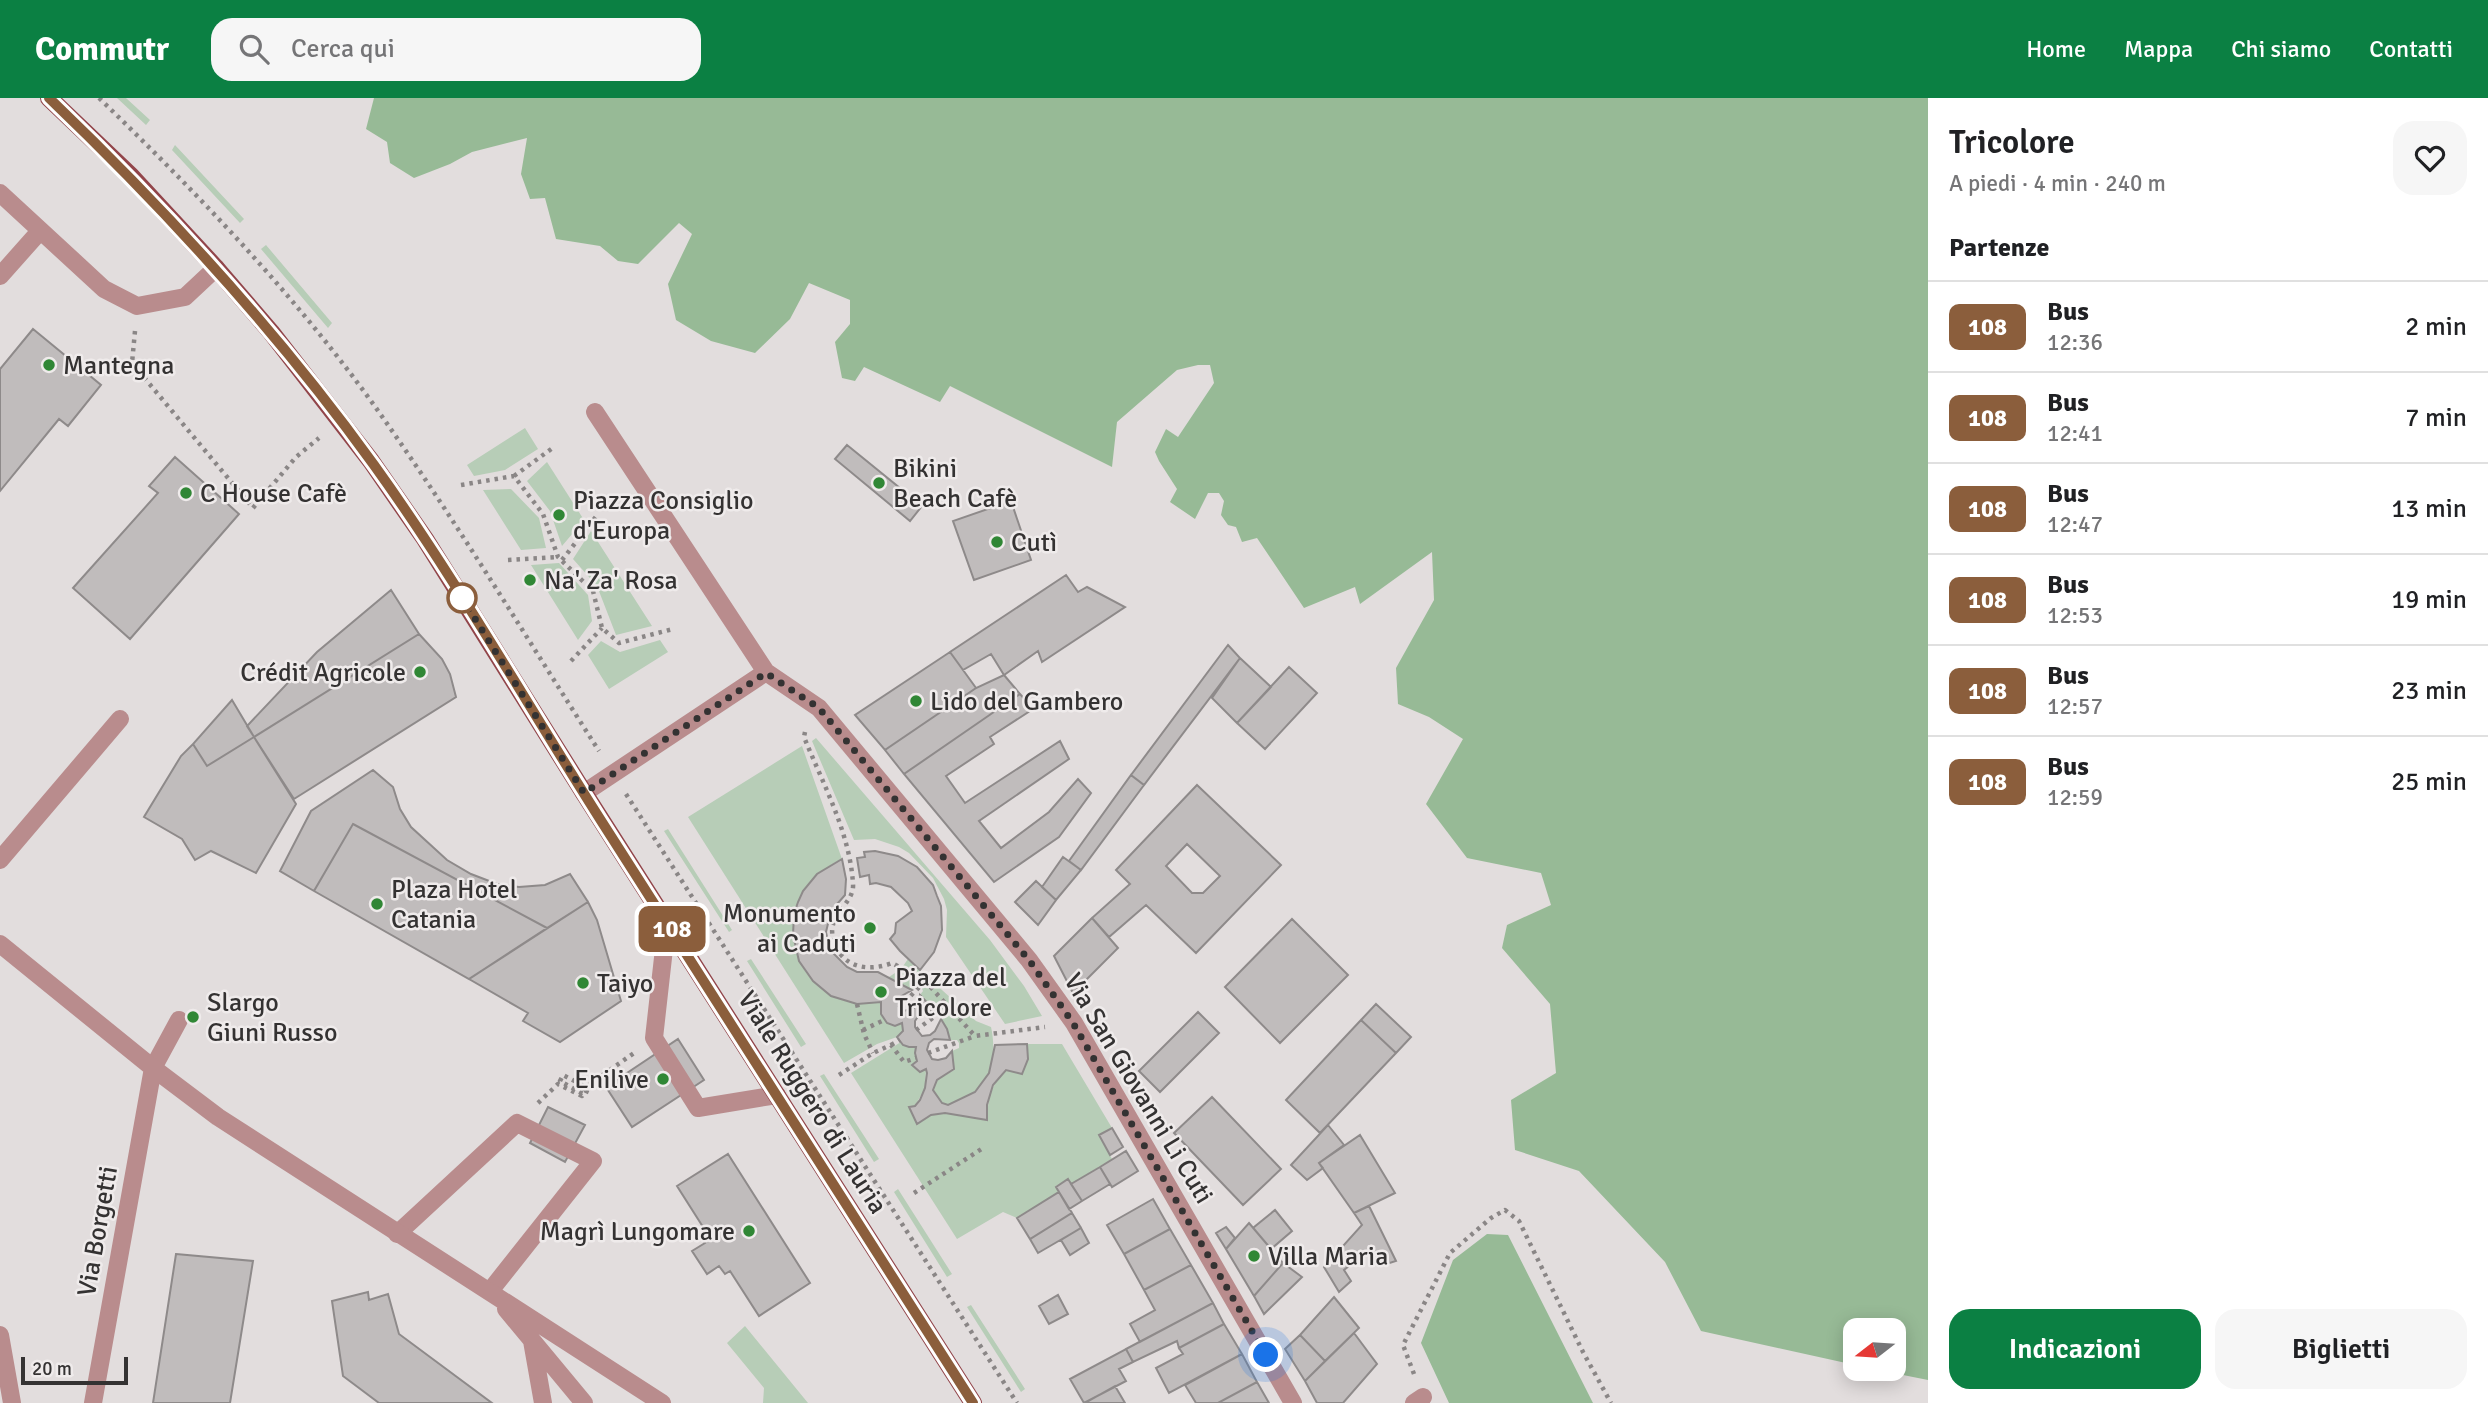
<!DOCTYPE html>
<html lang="it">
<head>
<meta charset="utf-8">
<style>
  :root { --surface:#fff; --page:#f6f6f6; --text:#202124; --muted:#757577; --line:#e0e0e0; --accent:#0b8043 }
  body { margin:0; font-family:Signika,sans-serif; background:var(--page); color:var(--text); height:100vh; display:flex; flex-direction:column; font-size:26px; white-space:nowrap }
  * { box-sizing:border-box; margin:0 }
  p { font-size:23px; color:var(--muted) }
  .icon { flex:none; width:38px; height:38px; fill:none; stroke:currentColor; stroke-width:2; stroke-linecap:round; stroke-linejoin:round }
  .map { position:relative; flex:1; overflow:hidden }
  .side { display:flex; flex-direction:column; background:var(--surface); width:560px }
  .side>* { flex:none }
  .badge { padding:0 14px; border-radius:10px; font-size:24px; line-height:46px }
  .needle { width:46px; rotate:253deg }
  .controls { position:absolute; left:1843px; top:1220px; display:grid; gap:14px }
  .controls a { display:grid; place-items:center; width:63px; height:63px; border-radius:14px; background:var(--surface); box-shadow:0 4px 18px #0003; font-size:35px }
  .scale { position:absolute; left:21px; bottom:18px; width:107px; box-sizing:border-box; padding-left:7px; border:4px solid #343232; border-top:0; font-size:19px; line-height:24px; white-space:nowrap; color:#343232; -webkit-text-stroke:5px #efebeb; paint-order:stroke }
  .you { position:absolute; width:35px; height:35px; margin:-18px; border:5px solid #fff; border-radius:50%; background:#1a73e8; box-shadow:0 0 0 10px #1a73e833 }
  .map>.badge { position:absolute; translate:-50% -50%; box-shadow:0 0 0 4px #fff }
  h2 { padding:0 21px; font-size:26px; line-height:63px }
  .round { display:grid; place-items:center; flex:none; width:74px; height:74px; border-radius:21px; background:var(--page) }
  .overview { display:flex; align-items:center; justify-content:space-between; height:119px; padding:0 21px }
  h1 { font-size:33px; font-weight:600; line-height:52px }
  .button { display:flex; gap:14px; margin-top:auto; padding:14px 21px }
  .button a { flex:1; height:80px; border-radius:21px; background:var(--accent); color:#fff; font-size:28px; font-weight:600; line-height:80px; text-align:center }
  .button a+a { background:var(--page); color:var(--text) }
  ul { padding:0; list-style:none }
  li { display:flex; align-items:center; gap:21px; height:91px; padding:0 21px; border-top:2px solid var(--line) }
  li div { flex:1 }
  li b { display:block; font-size:26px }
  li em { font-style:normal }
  li .badge { min-width:77px; font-weight:700; text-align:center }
  header { display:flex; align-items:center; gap:42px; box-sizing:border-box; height:98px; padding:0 35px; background:var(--accent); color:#fff }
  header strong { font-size:33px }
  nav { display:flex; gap:38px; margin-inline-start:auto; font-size:24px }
  .search { width:490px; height:63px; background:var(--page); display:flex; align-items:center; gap:18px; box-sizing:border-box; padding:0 24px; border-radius:21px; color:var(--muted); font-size:26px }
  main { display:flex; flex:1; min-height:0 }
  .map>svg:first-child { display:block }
  .green { fill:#b7cdb7 }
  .water { fill:#97ba96 }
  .building { fill:#c0bcbc; stroke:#8e8a8a; stroke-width:2; fill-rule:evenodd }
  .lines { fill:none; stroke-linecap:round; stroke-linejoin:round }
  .path { stroke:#8a8686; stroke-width:4.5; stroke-dasharray:3.5 5; stroke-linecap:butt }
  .lane { stroke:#b98c8d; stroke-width:18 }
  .street { stroke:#b98c8d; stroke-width:18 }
  .primary { stroke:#92454a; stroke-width:18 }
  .line-casing { stroke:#fff; stroke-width:16 }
  .line { stroke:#8b5e3c; stroke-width:10 }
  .walk { stroke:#343232; stroke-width:7; stroke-dasharray:0 12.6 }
  .poi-dot { fill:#308735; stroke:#efebeb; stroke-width:2.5 }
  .stop-dot { fill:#fff; stroke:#8b5e3c; stroke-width:3.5 }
  .labels { text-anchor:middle; stroke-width:5; stroke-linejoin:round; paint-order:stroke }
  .poi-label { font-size:26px; fill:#343232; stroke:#efebeb; text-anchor:start }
  .street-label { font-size:26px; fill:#343232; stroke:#efebeb }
</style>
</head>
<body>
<header>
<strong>Commutr</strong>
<div class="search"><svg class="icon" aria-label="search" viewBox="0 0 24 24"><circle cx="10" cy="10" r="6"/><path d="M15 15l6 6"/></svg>Cerca qui</div>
<nav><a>Home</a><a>Mappa</a><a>Chi siamo</a><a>Contatti</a></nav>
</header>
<main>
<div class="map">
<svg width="1928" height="1305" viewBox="0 0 1928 1305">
  <rect width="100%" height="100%" fill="#e2dddd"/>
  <path class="green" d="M117,0h9l24,22 -4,5z
    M175,47l69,74 -4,4 -68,-73z
    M266,147l66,78 -4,5 -67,-79z
    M525,330l13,21 -33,21 -31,6 -7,-11z
    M547,364l37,58 -22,26 -12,-35 -23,-30z
    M511,391l28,29 7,30 -25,2 -38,-60z
    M591,433l61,95 -36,9 -19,-49 -24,-27z
    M559,465l29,32 4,26 -14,19 -47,-75z
    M660,542l8,12 -59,37 -21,-34 13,-14 19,11z
    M816,640l174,202 34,46 18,30 -37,8 -59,-87 1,-27 -3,-11 -11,-21 -24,-25 -10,-6 -24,-8 -21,1 -42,-99z
    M802,648l40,113c-84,39 -52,157 39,143 1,13 1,19 14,24l7,-3 1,8 -6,6 -20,7 -33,19 -156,-246z
    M668,731l64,101 -3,2 -65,-101z
    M751,861l55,85 -5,3 -54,-86z
    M908,861l68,62 15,6c5,22 3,52 -18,66 -7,5 -17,8 -25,12l-6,-2 -9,-13 4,-10 17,-10 -2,-19 7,-3v-5l-2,-3h-7l-9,-21 4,-1v-5l-3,-4 -7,2 -15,-16 3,-4 -2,-5 -7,-1 -2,5 -23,-13 12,-8z
    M901,944l8,5h7l-1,6 2,8 -5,4 8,7 6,-3 -1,19 -10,18 -6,1 14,12 8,-4 14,-2 42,7c1,-21 3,-34 19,-50l16,4 6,-15 -1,-15h35l50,84 -13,7 13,24 -41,25 -3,-5 -12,7 3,6 -42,26 -14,-6 -46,27 -106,-166z
    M824,976l55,85 -5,3 -54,-86z
    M898,1091l54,85 -5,3 -53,-85z
    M971,1207l54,84 -4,3 -54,-85z
    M745,1228l63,77h-45l1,-15 -37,-45z"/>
  <path class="water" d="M374,0h1554v1282l-55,-11 21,-1v-38h-39v35l-154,-34 -36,-69 -86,-91 -64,-21 -4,-50 45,-27 -6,-69 -48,-56 5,-23 44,-20 -10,-32 -74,-15 -41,-54 37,-65 -34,-22 -31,-13 -2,-36 38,-68 -2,-48 -72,52 -5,-17 -51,21 -47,-70 -15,4 -6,-15 -8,-2 -7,-10 3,-14 -5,-8h-11l-13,26 -25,-17 7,-13 -18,-28 -4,-9 11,-23 12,8 36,-54 -4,-18h-12l-21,5 -60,52 -5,45 -162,-81 -10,16 -76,-35 -9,14 -13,-3 -7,-36 15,-18v-24l-41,-17 -19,36 -35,34 -44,-12 -35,-21 -8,-36 24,-50 -13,-11 -41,41 -20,-3 -18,-15 -44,-7 -11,-41 -15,1 -9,-25 6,-36 -55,14 -22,12 -36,14 -24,-15 -3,-21 -21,-13z
    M1487,1136l21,1 85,168h-144l-28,-60 32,-83z"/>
  <path class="building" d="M33,231l68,56 -33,41 -9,-7 -59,72v-122z
    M847,347l75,61 -12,15 -75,-62z
    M175,359l64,57 -109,125 -57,-51 85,-95 -9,-7z
    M1011,403l20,59 -57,20 -21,-59z
    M1066,477l12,17 9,-5 38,20 -83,55 -4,-11 -34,24 -13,-21 -28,16 -13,-18z
    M391,492l28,44 -165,103 -7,-11 70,-74z
    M419,536l23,25 8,15 6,23 -162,102 -40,-62z
    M1228,547l12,13 -96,127 -13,-10z
    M950,554l26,36 -91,62 -30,-35z
    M1240,560l31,29 -34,36 -25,-25z
    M1289,569l28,26 -52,56 -28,-26z
    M1004,577l16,19 -116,80 -19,-24 91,-62z
    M1020,596l13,15 -43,28 4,7 -48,32 19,27 95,-62 9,18 -90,62 22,27 48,-36 29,-33 13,14 -32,44 -65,45 -90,-108z
    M232,602l22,37 -47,29 -14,-22z
    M254,639l42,67 -40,69 -45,-22 -16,9 -13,-21 -38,-22 37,-61 12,-12 14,22z
    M373,672l20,17 7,22 11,18 36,33 24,14 26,10 22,3 26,-2 25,-11 18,28 -41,26 -194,-104 -39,67 -34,-20 31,-60z
    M1131,677l13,10 -63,85 -12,-9z
    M1197,687l84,80 -85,88 -50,-48 -37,32 -17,-19 38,-34 -14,-14zM1187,746l33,32 -17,17h-11l-26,-27z
    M353,726l194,104 -78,51 -155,-88z
    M875,753l23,5 19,11 16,18 4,11 4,10 1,24 -8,22 -14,18 -20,-19 -10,-12 5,-6 1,-10 16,-12 -4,-8 -17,-16 -15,-4 -6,1 -1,-9 -9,2 -3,-19 8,-1 -1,-5z
    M1063,759l18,13 -25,30 -14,-13z
    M842,761l4,20 -1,16 -14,16 -5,21 2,10 4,10 15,15 10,5h21l34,18 -14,8 1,10 5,3 10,-3 5,-6 1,-7 15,16 -10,1 -6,3 -4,6v6l7,9 8,-1 5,-4 6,-12 6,10 3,11 -16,-1 -5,4 -2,7 5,9 6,1 8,-2 6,-7 2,18 -17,11 -4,10 9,13 6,2 27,-13 14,-19 6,-28 32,-1 1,15 -6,15 -16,-4 -13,15 -6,20v15l-42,-7 -14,2 -14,9 -8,-17 6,-1 5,-6 5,-12 2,-15 -1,-4 -6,3 -8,-7 5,-4 -2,-8 1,-6h-7l-6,-2 -6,-8 6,-6 -1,-8 -7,3 -8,-3 -6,-9v-12l-24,2 -26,-8 -18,-15 -14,-20 -6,-26 1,-21 4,-12 5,-11 14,-17z
    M1036,783l20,19 -18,25 -23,-23z
    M588,804l9,18 24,81 -61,41 -37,-21 5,-8 -59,-34z
    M1092,820l26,30 -45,45 -19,-37z
    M1292,821l56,56 -68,68 -55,-56z
    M1376,906l35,33 -15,16 -35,-33z
    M1198,914l21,21 -59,59 -21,-21z
    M1361,922l35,33 -76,80 -34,-33z
    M678,941l26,41 -72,47 -26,-40z
    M1212,999l69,72 -38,36 -69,-72z
    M548,1009l37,18 -20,37 -35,-19z
    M1328,1027l16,20 -25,18 4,5 -16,12 -16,-15z
    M1112,1030l11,19 -13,8 -11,-20z
    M1360,1037l35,58 -41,20 -35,-50z
    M1126,1053l12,20 -26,16 -12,-20z
    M728,1056l82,129 -51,33 -29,-45 -5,3 -6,-8 -12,8 -15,-23 13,-8 -8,-12 6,-4 -26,-41z
    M1100,1069l10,17 -28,17 -11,-17z
    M1068,1081l14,22 -13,8 -13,-22z
    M1059,1094l13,21 -42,26 -13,-21z
    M1153,1101l17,30 -46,25 -17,-29z
    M1369,1108l27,55 -16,5 -12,-15 -24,19 7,11 -12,11 -15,-25 38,-42 -8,-12z
    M1275,1112l17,21 -21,18 -18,-21z
    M1072,1115l9,15 -43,25 -8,-14z
    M1249,1125l34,40 -29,33 -28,-47z
    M1226,1129l9,11 -9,11 -10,-16z
    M1081,1130l8,15 -19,12 -9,-15z
    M1170,1131l21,36 -47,25 -20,-36z
    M176,1156l77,7 -23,142h-77z
    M1283,1165l19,14 -38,37 -10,-18z
    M1191,1167l22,38 -73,39 -10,-18 25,-14 -11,-20z
    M368,1194l1,8 19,-6 11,40 93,69h-113l-36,-27 -11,-75z
    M1058,1197l10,19 -19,10 -10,-18z
    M1334,1199l25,31 -34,33 -25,-26z
    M1213,1205l11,21 -45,24 -2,-7 -44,21 -7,-13z
    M1224,1226l18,30 -73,39 -13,-25 27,-14 -4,-6z
    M1354,1235l23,31 -34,39h-26l-12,-22z
    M1300,1237l25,26 -20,20 -20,-32z
    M1126,1251l7,13 -14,7 7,12 -42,22 -14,-24z
    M1242,1256l15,28 -39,21h-22l-11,-18z
    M1257,1284l12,21h-51z
    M1115,1288l10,17h-40z"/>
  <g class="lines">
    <path class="path" d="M99,0c97,94 192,193 272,303 81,113 153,233 228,350
      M135,233l-3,32 121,145 43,-51 23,-19
      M514,378l40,-29
      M461,387l53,-9 29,38 15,43 35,34 9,37 17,15 54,-14
      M508,462l50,-3
      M562,462l36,-46
      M571,563l31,-33
      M805,634l-1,5c19,47 46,96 49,147 2,23 -36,32 -14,68 12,18 35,18 53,11l33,18 50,55 70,-9
      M626,696l391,609
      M857,906l7,30 9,19
      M899,910l26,-27
      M863,932l21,-10
      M916,932l32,-23
      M891,947l9,-5
      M928,955l47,-17
      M839,977l34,-22 18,-8 13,17 12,-4
      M538,1005l20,-19 24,12 4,-9 -23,-12 -3,6 25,14 5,-11 44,-31
      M914,1095l69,-45
      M1414,1276l-11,-29 47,-92 41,-35 14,-8 14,11 64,131 28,51"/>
    <path class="lane" d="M0,95l104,96 33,17 48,-9 31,-29
      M0,178l40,-45
      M0,762l120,-141
      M667,824l-13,116 44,70 79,-13
      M153,970l26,-48
      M397,1136l120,-111 76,38 -103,130
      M0,1237l12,68"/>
    <path class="street" d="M766,574l53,36 210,252 45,63 219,380
      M584,695l182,-121 -171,-260
      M0,846l153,124 65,49 444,286
      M506,1211l78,94
      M532,1243l11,62
      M93,1305l60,-335
      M1414,1305l9,-6"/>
    <path class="primary" d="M49,0l82,78 85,92 55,64 100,129 54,78 159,254 389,610"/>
  </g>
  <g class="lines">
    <defs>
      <path id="line" d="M49,0c119,114 229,234 325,367 82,114 151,236 226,354 124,194 248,389 373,584"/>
    </defs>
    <use href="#line" class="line-casing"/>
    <use href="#line" class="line"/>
    <path class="walk" d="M462,500l122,195 182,-120 53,35 210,252 44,63 193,332"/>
  </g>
  <g class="poi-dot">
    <circle cx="49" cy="267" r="7"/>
    <circle cx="879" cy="385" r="7"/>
    <circle cx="186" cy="395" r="7"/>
    <circle cx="559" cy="417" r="7"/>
    <circle cx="997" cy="444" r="7"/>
    <circle cx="530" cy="482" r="7"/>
    <circle cx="420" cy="574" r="7"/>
    <circle cx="916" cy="603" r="7"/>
    <circle cx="377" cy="806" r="7"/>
    <circle cx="870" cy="830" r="7"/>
    <circle cx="583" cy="885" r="7"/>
    <circle cx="881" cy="894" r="7"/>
    <circle cx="193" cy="919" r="7"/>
    <circle cx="663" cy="981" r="7"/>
    <circle cx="749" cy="1133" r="7"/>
    <circle cx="1254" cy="1158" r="7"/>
  </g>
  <circle class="stop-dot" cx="462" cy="500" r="14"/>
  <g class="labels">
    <g class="poi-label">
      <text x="63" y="276">Mantegna</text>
      <text x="893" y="379">Bikini<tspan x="893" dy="30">Beach Cafè</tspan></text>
      <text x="200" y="404">C House Cafè</text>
      <text x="573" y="411">Piazza Consiglio<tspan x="573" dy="30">d'Europa</tspan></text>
      <text x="1011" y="453">Cutì</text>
      <text x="544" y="491">Na' Za' Rosa</text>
      <text x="406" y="583" text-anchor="end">Crédit Agricole</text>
      <text x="930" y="612">Lido del Gambero</text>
      <text x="391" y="800">Plaza Hotel<tspan x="391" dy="30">Catania</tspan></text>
      <text x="856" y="824" text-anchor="end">Monumento<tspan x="856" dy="30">ai Caduti</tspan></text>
      <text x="895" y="888">Piazza del<tspan x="895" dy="30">Tricolore</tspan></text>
      <text x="597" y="894">Taiyo</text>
      <text x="207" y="913">Slargo<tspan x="207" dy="30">Giuni Russo</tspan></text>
      <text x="649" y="990" text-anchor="end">Enilive</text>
      <text x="735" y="1142" text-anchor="end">Magrì Lungomare</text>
      <text x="1268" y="1167">Villa Maria</text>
    </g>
    <g class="street-label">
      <text transform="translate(1139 990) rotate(59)" y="9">Via San Giovanni Li Cuti</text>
      <text transform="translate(813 1004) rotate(58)" y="9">Viale Ruggero di Lauria</text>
      <text transform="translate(97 1133) rotate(-80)" y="9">Via Borgetti</text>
    </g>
  </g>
</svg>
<div class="controls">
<a><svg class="needle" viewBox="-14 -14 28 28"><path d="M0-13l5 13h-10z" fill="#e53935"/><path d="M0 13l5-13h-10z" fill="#757577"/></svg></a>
</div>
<div class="scale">20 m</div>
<div class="you" style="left:1266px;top:1257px"></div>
<b class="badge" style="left:672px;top:831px;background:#8b5e3c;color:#fff">108</b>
</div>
<section class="side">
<div class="overview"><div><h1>Tricolore</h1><p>A piedi · 4 min · 240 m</p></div><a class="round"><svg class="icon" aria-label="heart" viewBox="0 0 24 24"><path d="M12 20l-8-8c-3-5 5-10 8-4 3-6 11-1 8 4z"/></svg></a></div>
<h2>Partenze</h2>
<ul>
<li><span class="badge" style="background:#8b5e3c;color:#fff">108</span><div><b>Bus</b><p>12:36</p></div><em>2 min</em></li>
<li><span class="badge" style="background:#8b5e3c;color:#fff">108</span><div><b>Bus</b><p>12:41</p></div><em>7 min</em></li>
<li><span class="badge" style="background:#8b5e3c;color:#fff">108</span><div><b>Bus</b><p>12:47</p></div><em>13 min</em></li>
<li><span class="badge" style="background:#8b5e3c;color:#fff">108</span><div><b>Bus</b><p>12:53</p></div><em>19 min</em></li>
<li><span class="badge" style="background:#8b5e3c;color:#fff">108</span><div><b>Bus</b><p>12:57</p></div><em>23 min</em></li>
<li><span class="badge" style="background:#8b5e3c;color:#fff">108</span><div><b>Bus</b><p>12:59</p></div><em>25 min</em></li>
</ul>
<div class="button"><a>Indicazioni</a><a>Biglietti</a></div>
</section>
</main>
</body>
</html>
